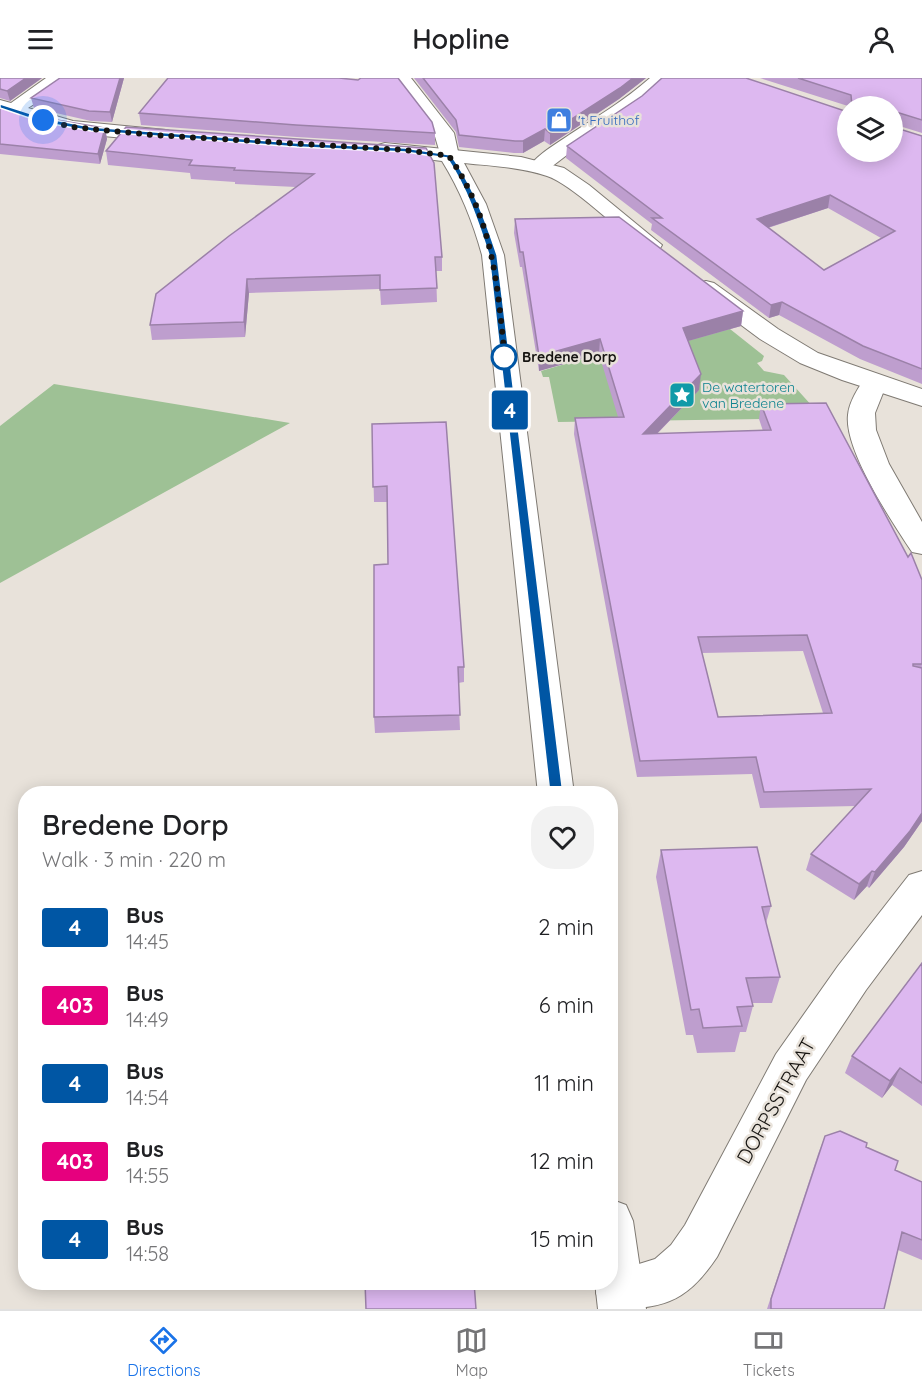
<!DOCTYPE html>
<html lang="en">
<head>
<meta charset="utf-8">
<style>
  :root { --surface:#fff; --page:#f2f2f2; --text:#202124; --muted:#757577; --line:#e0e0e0; --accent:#1a73e8 }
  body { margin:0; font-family:Quicksand,sans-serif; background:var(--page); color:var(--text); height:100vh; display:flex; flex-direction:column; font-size:22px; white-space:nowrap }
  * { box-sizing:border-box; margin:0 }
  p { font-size:20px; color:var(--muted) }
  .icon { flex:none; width:33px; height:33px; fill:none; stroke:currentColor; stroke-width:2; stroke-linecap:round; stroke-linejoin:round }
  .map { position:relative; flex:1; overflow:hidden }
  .details { position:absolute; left:18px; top:708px; width:600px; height:504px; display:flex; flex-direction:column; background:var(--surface); border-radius:24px; box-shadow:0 3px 15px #0003 }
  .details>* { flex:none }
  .badge { padding:0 12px; border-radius:4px; font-size:21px; line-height:39px }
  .fabs { position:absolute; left:837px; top:18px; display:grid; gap:12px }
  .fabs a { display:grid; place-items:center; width:66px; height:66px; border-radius:50%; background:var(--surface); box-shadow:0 3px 15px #0003; font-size:30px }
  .you { position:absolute; width:30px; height:30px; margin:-15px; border:4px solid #fff; border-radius:50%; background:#1a73e8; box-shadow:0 0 0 9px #1a73e833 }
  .map>.badge { position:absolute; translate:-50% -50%; box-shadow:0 0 0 3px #fff }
  .round { display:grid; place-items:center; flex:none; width:63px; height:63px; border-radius:24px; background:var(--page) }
  .head { display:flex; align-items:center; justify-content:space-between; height:102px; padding:0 24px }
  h1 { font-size:28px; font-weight:600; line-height:45px }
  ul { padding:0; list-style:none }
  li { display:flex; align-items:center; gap:18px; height:78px; padding:0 24px }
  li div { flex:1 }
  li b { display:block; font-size:22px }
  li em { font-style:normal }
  li .badge { min-width:66px; font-weight:700; text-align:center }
  header { display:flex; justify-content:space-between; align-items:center; height:78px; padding:0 24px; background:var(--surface); font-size:27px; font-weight:600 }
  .tab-bar { display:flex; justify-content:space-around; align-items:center; height:84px; border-top:2px solid var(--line); background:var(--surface); font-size:16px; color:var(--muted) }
  .tab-bar a { display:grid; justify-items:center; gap:3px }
  .tab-bar .active { color:var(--accent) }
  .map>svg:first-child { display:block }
  .green { fill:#9ec195 }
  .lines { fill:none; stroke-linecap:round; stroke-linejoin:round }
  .minor-casing { stroke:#7f7a73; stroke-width:2 }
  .tertiary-casing { stroke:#7f7a73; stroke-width:2 }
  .minor { fill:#fff; fill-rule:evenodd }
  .tertiary { fill:#fff; fill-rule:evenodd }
  .wall { fill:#be9ece; fill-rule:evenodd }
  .shaded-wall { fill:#9b81a8 }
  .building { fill:#ddb8f0; stroke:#9b81a8; stroke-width:1.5; fill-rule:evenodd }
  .line { fill:#0056a4; stroke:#fff; stroke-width:1.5 }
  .walk { stroke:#161411; stroke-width:6; stroke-dasharray:0 10.8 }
  .stop-dot { fill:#fff; stroke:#0056a4; stroke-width:3 }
  .labels { text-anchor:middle; stroke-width:5; stroke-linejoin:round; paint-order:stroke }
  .far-shop-label { font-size:14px; fill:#366cbe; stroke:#e8e2da; text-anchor:start }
  .far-stop-label { font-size:14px; font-weight:bold; fill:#161411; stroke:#e8e2da; text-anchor:start }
  .far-culture-label { font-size:14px; fill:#0d838f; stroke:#e8e2da; text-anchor:start }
  .near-street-label { font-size:20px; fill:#161411; stroke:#e8e2da }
</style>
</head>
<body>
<header><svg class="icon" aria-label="menu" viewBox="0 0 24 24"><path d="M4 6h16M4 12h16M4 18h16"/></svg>Hopline<svg class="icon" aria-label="person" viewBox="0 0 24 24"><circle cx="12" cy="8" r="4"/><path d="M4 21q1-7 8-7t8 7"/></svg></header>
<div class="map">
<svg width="922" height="1231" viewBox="0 0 922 1231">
  <rect width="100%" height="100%" fill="#e8e2da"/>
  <path class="green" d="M702,246l28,5 34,27 -2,5 -5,2 7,8 20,4 39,43 -265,4 -9,-45h-6l-2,-6z
    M54,306l236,39 -290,160v-157z"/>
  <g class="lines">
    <defs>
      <path id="minor" d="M392,0h19l43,55 5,23 -3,4h-14l-8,-27z
        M650,0h20l-31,28 -63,42 -30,23 -7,2 -7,-2 -3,-4c9,-13 27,-23 40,-32 28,-18 56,-35 81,-57z
        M874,297l9,3 4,5 -12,30 1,17 13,34 33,58v32l-10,-2c-20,-30 -68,-102 -64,-137 1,-13 10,-27 17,-37z
        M922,793v44l-56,75 -60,90 -89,177c-33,49 -57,52 -114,52l-7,-16 5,-11h9v-9l45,-14 16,-14 14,-20 91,-171 62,-88 71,-91z"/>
      <path id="tertiary" d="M46,0h18l-4,9 -32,21 45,13 93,9 7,2 3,4 -3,4 -7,2 -94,-9 -72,-21v-12l11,3z
        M385,65l136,14 43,11 25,17 73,60 -3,5 -8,2 -8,-2c-21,-18 -73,-67 -96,-74 -27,-9 -55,-10 -83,-13l22,41 18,51 70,539h-36l-56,-539c-9,-33 -22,-65 -40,-94l-64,-8 -3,-4 3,-4z
        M706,203l8,2 64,46 40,24 104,36v17l-80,-26 -42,-17 -40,-24 -62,-46 -4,-5 4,-5z
        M610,1121l16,6 7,16 13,88h-48l-3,-27h15z"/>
    </defs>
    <use href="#minor" class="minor-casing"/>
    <use href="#tertiary" class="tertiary-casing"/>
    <use href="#minor" class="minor"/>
    <use href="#tertiary" class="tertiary"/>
  </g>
  <path class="wall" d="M0,0h42l-32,23 -10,-3z
    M60,0h64l-12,44 -21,-1 -57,-13 -3,-10z
    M414,0h232l-27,21 -69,46 -6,-4 -21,12h-9l-55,-6 -3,-15z
    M760,0h162v55l-29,-9v3l29,9v248l-62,-25 -81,-44 -10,3 -118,-88 1,-6 -86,-66 1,-12 75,-50 206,56 44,-46h-44zM828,130l53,30 -57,32 -56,-42z
    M358,2l77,53v12l-138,-8 -156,-12 -2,-12z
    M0,27l33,11 72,12 2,11 -7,25 -100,-10z
    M426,70l16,109v14h-6l1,31 -56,3 -1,-16 -131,4 -4,44 -93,3 -2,-15 146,-138 -61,-3v-2l-44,-3 -1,-6 -82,-8 -2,-14z
    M515,141l228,92 -2,15 -53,15 11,49 -42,44 106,-3 -4,-12 2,-15 147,153 14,23v241l-18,26 -35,41 -2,-2 -13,14 -48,-30 5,-16 45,-48 -96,2 -8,-34 -115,3 -63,-343 1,-16 43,-1 -19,-63 -60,17 -17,-104h-2l-6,-34zM803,573l20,62 -105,4 -16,-64z
    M372,346l92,243v15l-6,1 2,47 -85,3 -1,-16 14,-153v-62h-14z
    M661,772l110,56 -5,17 14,54 -8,26h-20l1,3 -7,26h-6l-5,20 -38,1 -4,-18h-7l-30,-158z
    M922,885v143l-30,-21 -10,13 -37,-25 7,-17z
    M825,1058l41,11 29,23 27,12v78l-24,-10 -14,59h-117l51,-155z"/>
  <path class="shaded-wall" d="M26,0h16l-32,23 -3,-10z
    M120,0h4l-12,44 -2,-10z
    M633,0h13l-27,21 -69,46v-12z
    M105,50l2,11 -7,25 -2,-10z
    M545,51l-1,12 -21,12v-12z
    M830,117l-2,13 -74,24 3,-13z
    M247,201l2,14 -4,44 -1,-15z
    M782,224l-3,13 -10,3 2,-13z
    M743,233l-2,15 -60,17 2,-15z
    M600,261l-1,15 -60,17v-15z
    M701,296l-2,16 -58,60 2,-16z
    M922,735v8l-18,26 -35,41 6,-16z
    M872,793l-5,15 -13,14 5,-16z
    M900,990l-8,17 -10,13 8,-17z"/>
  <path class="building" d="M0,0h26l-19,13 -7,-2z
    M60,0h60l-10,34 -21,-1 -58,-13z
    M168,0h171l19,2 3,-2h37l34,44 3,11 -139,-8 -157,-12z
    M423,0h210l-13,10 -70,45 -5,-4 -22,12h-8l-56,-6 -3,-15z
    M662,0h84l102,34v40h44v-46h-40l-1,-11 -53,-17h124v42l-29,-9v16l29,9v233l-59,-23 -81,-44 -11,3 -119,-87h10l-95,-72 75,-50zM830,117l65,36 -71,39 -67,-51z
    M0,27l33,11 72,12 -7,26 -98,-10z
    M126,49l300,21 8,15 8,94h-7l2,31 -57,2v-15l-133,4 -3,43 -94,3 6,-31 73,-58 85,-62 -80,-4 1,-2 -46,-3 3,-5 -86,-9z
    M619,139l124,94 -60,17 18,46 -58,60 128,-4 -10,-26 65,-1 82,154 3,-4 11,27v84h-9v2l9,2v145l-12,18 -35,41 -3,-1 -13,13 -48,-30 60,-65 -107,3 -8,-35 -116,4 -65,-343 49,-1 -24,-78 -61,17 -16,-104h-3l-5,-33zM807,557l25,78 -114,4 -20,-80z
    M446,344l18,245h-6l2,48 -86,2v-152l14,-1 -1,-78 -14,1 -1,-63z
    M757,769l14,59 -9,1 18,70 -34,1 7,28 -16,1 5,19 -39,2 -4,-19 -8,1 -30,-160z
    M922,885v120l-22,-15 -10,13 -38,-25z
    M840,1053l27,12 -1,4 32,14 -3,9 27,12v58l-20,-8 -18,77h-113v-10l54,-163z
    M365,1204h109l2,27h-110z"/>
  <path class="line" d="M0,26l44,14 47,9 206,16 108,5 46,7c22,31 34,64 46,100l66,539 -2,3h-9l-2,-3 -61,-539c-11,-34 -22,-67 -42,-97l-42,-6 -108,-5 -206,-16 -50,-9 -41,-14z"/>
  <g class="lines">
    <path class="walk" d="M43,42l29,7 81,8 252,15 44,6c47,68 48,133 57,211l-2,-10"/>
  </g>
  <defs>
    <symbol id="shop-square" viewBox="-11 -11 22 22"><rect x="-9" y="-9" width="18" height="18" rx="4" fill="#3f7fe0" stroke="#e8e2da"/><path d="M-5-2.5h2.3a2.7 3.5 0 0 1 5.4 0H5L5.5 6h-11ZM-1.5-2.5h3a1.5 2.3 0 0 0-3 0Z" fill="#fff"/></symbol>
    <symbol id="sight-square" viewBox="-11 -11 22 22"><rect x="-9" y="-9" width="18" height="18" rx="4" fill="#0f9aa8" stroke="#e8e2da"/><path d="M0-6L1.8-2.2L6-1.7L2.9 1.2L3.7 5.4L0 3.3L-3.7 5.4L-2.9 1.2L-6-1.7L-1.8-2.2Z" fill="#fff"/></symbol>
  </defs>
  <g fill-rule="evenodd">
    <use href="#shop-square" x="544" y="27" width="30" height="30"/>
    <use href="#sight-square" x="667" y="302" width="30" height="30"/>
  </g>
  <circle class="stop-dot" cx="504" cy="279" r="12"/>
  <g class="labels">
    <g class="far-shop-label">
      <text x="578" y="47">'t Fruithof</text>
    </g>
    <g class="far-stop-label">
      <text x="522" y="284">Bredene Dorp</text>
    </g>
    <g class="far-culture-label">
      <text x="702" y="314">De watertoren<tspan x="702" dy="16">van Bredene</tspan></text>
    </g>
    <g class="near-street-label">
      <text transform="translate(776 1023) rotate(-61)" y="7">DORPSSTRAAT</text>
    </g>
  </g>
</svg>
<div class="fabs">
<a><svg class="icon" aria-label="layers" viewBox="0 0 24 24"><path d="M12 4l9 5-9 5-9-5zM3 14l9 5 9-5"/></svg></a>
</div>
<div class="you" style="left:43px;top:42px"></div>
<b class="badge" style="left:510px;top:332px;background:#0056a4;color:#fff">4</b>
<section class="details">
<div class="head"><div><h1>Bredene Dorp</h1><p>Walk · 3 min · 220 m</p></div><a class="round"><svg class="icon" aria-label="heart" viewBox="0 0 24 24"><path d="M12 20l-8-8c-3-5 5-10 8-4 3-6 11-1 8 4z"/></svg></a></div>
<ul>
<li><span class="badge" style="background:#0056a4;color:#fff">4</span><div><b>Bus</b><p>14:45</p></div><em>2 min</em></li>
<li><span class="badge" style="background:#e6007e;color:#fff">403</span><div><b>Bus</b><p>14:49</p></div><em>6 min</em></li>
<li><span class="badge" style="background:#0056a4;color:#fff">4</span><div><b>Bus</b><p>14:54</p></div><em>11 min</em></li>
<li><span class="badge" style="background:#e6007e;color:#fff">403</span><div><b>Bus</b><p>14:55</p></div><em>12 min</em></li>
<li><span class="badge" style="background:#0056a4;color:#fff">4</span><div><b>Bus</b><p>14:58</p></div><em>15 min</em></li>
</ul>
</section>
</div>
<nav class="tab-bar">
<a class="active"><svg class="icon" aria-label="directions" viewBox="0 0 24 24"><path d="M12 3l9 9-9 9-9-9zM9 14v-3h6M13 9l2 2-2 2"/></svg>Directions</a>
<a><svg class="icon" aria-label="map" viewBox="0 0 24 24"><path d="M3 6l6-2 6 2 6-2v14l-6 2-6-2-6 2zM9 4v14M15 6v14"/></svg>Map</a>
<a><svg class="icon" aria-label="tickets" viewBox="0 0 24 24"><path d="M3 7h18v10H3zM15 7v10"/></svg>Tickets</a>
</nav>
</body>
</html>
